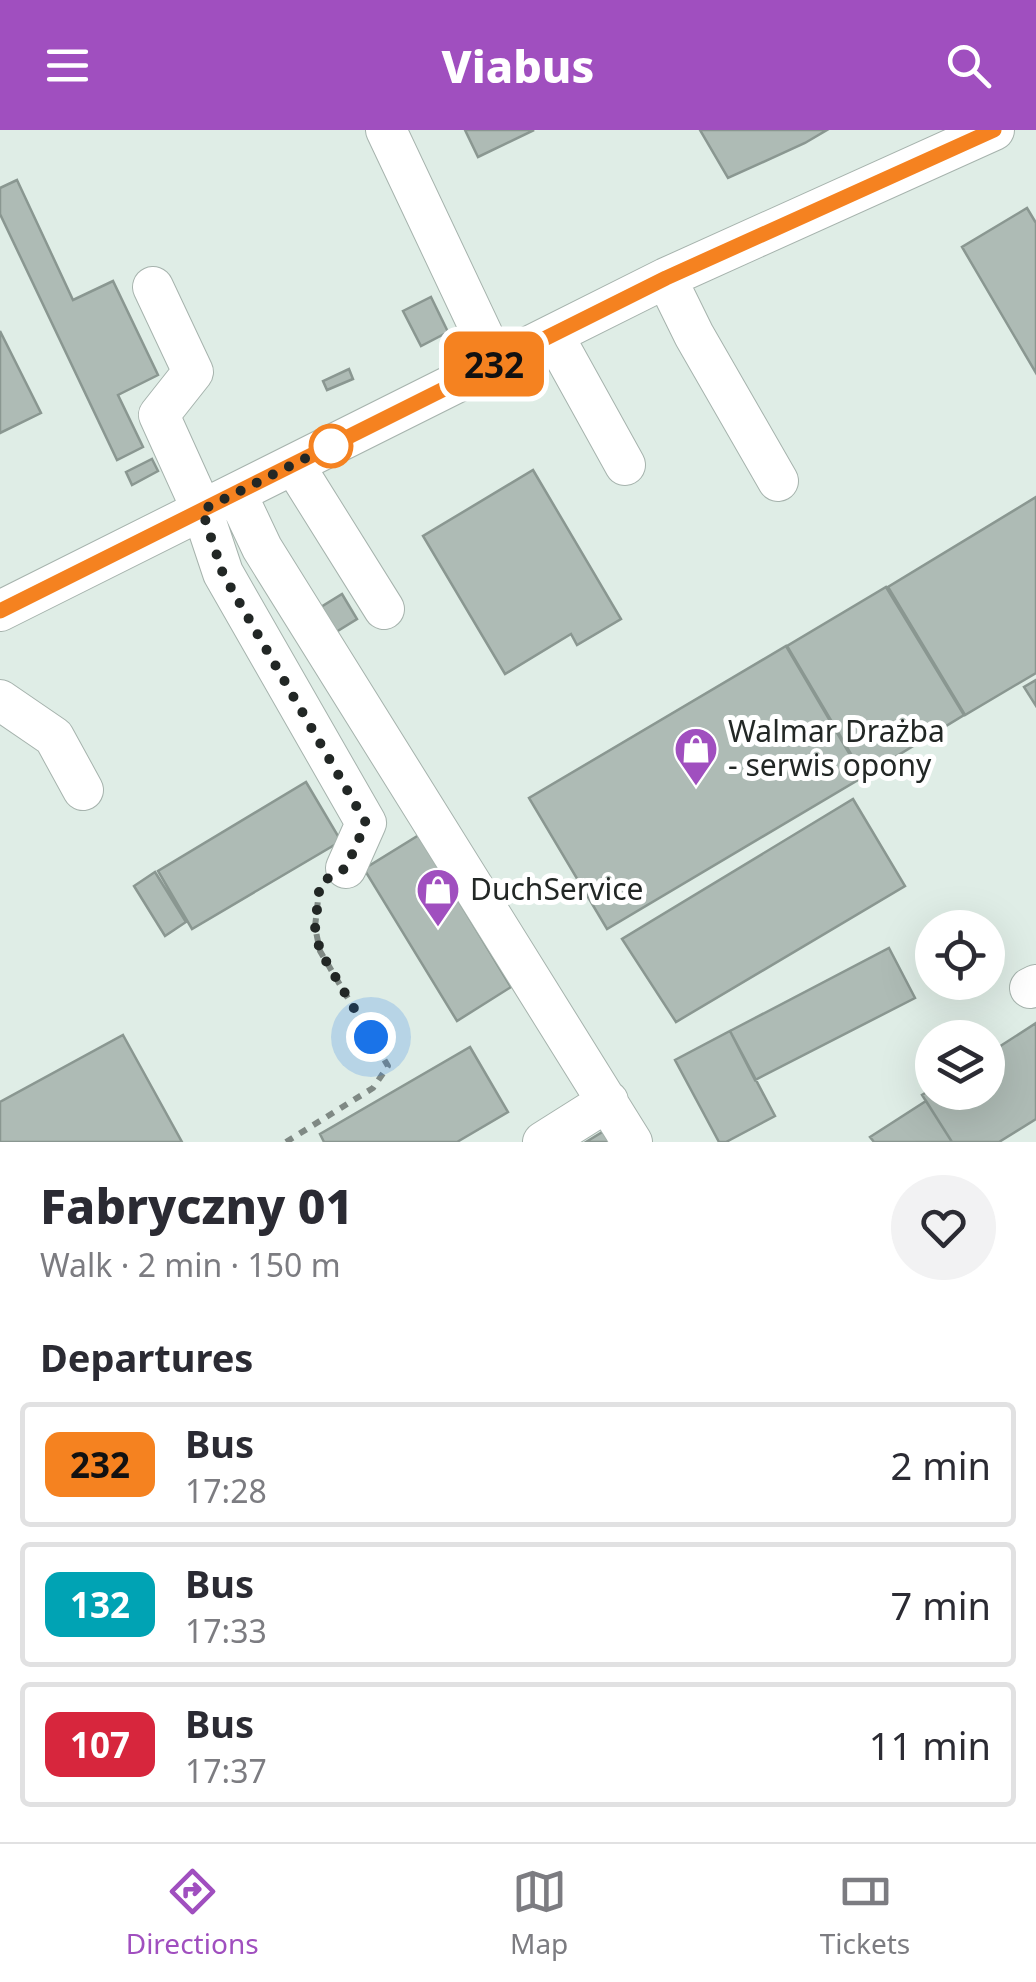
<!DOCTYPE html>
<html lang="en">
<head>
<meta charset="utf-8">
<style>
  :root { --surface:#fff; --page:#f2f2f3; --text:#2b2b33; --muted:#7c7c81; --line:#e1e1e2; --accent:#a04fbf }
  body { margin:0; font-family:"Noto Sans",sans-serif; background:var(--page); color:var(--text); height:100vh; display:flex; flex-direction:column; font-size:38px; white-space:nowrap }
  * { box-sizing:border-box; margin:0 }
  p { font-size:32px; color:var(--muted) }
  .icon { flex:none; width:55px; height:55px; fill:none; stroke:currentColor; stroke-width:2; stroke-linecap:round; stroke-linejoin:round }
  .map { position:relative; height:1012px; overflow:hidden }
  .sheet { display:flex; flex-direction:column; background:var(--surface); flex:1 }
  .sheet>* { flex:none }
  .badge { padding:0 20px; border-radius:15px; font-size:35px; line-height:65px }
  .fabs { position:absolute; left:915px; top:780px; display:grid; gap:20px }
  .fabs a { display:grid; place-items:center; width:90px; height:90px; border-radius:50%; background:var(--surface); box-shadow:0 10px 40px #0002; font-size:50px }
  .you { position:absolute; width:50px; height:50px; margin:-25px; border:8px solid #fff; border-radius:50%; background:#1a73e8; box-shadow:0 0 0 15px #1a73e833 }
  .map>.badge { position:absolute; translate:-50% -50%; box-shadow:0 0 0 5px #fff }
  h2 { padding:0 40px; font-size:38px; line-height:90px }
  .round { display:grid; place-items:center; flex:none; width:105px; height:105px; border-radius:52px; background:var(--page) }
  .overview { display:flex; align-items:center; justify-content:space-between; height:170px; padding:0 40px }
  h1 { font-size:48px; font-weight:800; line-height:75px }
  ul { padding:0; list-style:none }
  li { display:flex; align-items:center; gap:30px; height:125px; margin:0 20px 15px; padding:0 20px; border:5px solid var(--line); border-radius:10px }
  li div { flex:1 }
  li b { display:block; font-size:38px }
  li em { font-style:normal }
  li .badge { min-width:110px; font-weight:700; text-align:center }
  header { display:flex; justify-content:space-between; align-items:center; height:130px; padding:0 40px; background:var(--accent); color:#fff; font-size:45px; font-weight:800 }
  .menu { display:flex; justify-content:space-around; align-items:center; height:140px; border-top:2px solid var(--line); background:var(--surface); font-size:28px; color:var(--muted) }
  .menu a { display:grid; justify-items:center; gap:5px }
  .menu .on { color:var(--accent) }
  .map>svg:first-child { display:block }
  .building { fill:#aebbb5; stroke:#8a9791; stroke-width:2.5 }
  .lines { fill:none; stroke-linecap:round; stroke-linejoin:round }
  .minor-casing { stroke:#a6b3ad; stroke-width:42 }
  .path { stroke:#7f8984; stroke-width:6; stroke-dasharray:8 8; stroke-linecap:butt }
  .minor { stroke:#fff; stroke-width:40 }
  .line-casing { stroke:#fff; stroke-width:22 }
  .line { stroke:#f58220; stroke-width:15 }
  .walk { stroke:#222725; stroke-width:10; stroke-dasharray:0 18 }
  .stop-dot { fill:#fff; stroke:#f58220; stroke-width:5 }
  .labels { text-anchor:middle; stroke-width:10; stroke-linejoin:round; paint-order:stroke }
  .poi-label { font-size:30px; fill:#222725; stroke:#fff; text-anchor:start }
</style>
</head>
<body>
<header><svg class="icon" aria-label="menu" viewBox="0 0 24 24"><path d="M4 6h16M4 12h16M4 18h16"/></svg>Viabus<svg class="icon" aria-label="search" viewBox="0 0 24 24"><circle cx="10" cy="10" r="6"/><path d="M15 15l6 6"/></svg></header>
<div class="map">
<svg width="1036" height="1012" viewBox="0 0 1036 1012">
  <rect width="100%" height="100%" fill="#dfede6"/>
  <path class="building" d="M465,0h69l-56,27z
    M700,0h127l-22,13 -77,35z
    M17,50l56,120 40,-19 45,94 -40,20 25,52 -26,13 -117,-246v-26z
    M1027,78l9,15v150l-74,-126z
    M431,167l17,35 -27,14 -18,-35z
    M0,201l41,82 -41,20z
    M349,239l4,10 -26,11 -4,-9z
    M152,329l6,12 -26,14 -6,-13z
    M533,340l88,149 -44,26 -6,-11 -66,40 -82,-138z
    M1036,367v176l-71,42 -77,-128z
    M886,457l78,128 -100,61 -77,-130z
    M342,464l15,25 -21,13 -15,-25z
    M786,516l77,131 -256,152 -78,-131z
    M1036,550v26l-12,-19z
    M306,652l35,59 -149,88 -34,-58z
    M853,669l52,87 -229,136 -54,-83z
    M419,705l92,152 -54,34 -93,-152z
    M155,742l31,50 -21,14 -31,-50z
    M889,818l26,50 -160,82 -25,-49z
    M1036,893v96l-37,23h-47l-30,-47 10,-6v3h56v-38z
    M730,901l45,85 -49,26h-7l-44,-82z
    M123,905l59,107h-182v-40z
    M470,917l38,65 -51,30h-133l-4,-8z
    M926,971l26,41h-78l-4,-5z
    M604,1001l7,11h-25z"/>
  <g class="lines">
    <defs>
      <path id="minor" d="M386,0l110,233
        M666,148l28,57 84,146
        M153,157l40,85 -34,43 43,95 21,63 143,250 -20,45
        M553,205l72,130
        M294,335l90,144
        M236,363l26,55 370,594
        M0,481l666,-333 328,-148
        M0,570l54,37 29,53
        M1030,858l6,-3
        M543,1012l65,-41"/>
    </defs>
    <use href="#minor" class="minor-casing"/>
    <path class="path" d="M286,1012l87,-54 15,-22 -68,-115 -5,-24 4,-36"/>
    <use href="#minor" class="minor"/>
  </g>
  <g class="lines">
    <defs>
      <path id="line" d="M0,481l666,-333 328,-148"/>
    </defs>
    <use href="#line" class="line-casing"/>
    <use href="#line" class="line"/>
    <path class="walk" d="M331,316l3,-2 -132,66 21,64 143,249 -20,45 -26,15 -5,44 5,24 51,86"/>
  </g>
  <defs>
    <symbol id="shop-pin" viewBox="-11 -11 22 30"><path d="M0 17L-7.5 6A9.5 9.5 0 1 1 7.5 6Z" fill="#a04fbf" stroke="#fff"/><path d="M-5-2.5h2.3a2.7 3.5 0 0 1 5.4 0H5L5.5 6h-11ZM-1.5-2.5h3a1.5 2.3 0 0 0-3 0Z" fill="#fff"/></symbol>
  </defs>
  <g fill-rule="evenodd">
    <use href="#shop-pin" x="671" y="594" width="50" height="68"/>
    <use href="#shop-pin" x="413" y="735" width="50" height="68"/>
  </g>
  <circle class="stop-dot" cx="331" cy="316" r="20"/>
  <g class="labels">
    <g class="poi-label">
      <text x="728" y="612">Walmar Drażba<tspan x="728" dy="34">- serwis opony</tspan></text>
      <text x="470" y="770">DuchService</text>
    </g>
  </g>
</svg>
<div class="fabs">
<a><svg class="icon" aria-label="locate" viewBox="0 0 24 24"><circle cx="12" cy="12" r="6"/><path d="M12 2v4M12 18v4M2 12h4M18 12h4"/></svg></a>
<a><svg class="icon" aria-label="layers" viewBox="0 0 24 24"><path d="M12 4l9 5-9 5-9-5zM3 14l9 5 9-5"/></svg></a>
</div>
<div class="you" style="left:371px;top:907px"></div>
<b class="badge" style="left:494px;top:234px;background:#f58220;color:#111">232</b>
</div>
<section class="sheet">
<div class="overview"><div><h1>Fabryczny 01</h1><p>Walk · 2 min · 150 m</p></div><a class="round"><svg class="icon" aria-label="heart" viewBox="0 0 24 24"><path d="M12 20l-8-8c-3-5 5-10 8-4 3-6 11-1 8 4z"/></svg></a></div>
<h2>Departures</h2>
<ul>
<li><span class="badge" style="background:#f58220;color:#111">232</span><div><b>Bus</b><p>17:28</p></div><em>2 min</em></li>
<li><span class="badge" style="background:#00a3b4;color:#fff">132</span><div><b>Bus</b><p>17:33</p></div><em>7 min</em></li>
<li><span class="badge" style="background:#d7263d;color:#fff">107</span><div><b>Bus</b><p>17:37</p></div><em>11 min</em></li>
</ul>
</section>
<nav class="menu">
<a class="on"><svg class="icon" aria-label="directions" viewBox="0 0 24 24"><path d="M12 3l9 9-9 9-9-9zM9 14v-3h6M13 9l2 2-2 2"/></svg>Directions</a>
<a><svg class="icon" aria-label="map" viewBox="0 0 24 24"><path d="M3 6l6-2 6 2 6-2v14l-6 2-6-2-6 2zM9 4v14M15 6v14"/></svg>Map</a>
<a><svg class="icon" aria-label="tickets" viewBox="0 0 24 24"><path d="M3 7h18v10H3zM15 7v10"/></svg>Tickets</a>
</nav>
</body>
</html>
